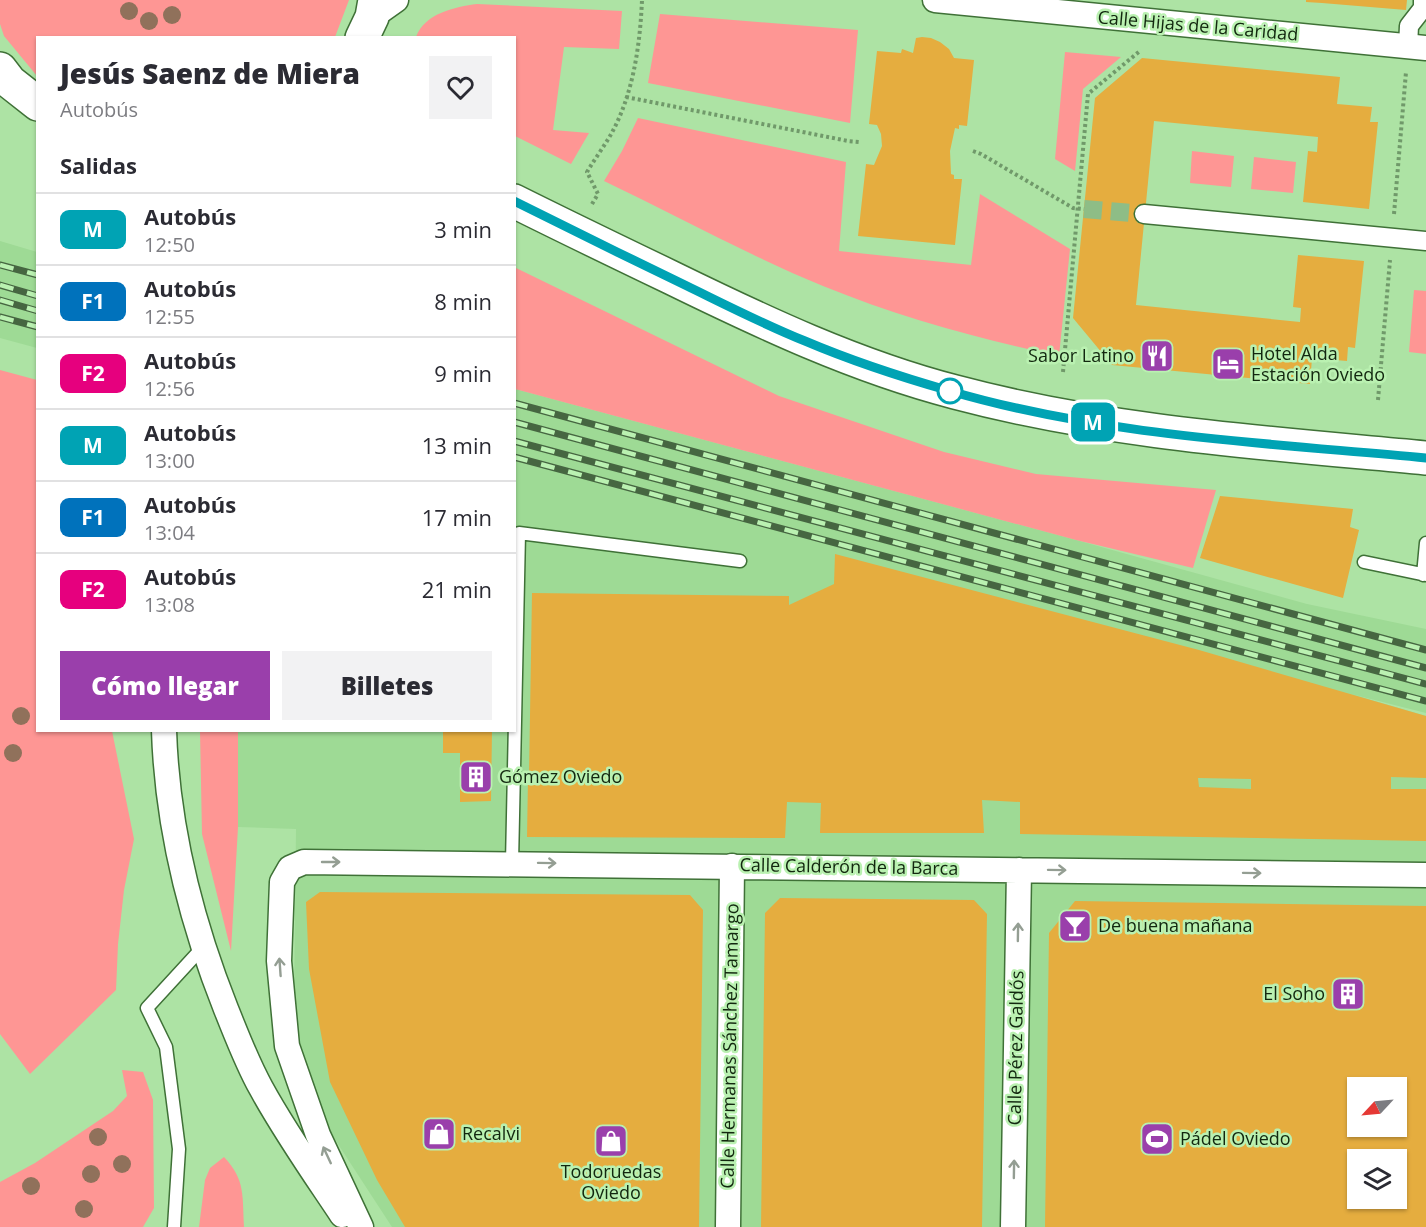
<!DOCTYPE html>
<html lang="es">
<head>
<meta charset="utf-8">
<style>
  :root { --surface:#fff; --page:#f2f2f3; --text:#2b2b33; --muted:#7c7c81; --line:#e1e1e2; --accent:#9a3fab }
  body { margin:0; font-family:"Open Sans",sans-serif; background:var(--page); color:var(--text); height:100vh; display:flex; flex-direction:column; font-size:22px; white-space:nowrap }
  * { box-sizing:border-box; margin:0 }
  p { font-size:20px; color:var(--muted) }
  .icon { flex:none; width:33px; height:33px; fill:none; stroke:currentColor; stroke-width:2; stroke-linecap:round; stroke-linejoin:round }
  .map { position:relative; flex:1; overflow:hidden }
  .panel { position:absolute; left:36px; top:36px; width:480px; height:696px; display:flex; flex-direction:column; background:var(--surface); border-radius:0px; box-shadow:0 2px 4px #0004 }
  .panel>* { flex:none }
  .badge { padding:0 12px; border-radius:9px; font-size:21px; line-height:39px }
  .needle { width:39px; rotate:244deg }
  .fabs { position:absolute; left:1347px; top:1077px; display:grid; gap:12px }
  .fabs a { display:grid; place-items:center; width:60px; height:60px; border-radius:0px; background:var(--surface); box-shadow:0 2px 4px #0004; font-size:30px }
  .map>.badge { position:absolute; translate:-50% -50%; box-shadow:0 0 0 3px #fff }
  h2 { padding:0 24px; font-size:22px; line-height:54px }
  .round { display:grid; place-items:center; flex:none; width:63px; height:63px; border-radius:0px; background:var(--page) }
  .headline { display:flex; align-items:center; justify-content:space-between; height:102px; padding:0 24px }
  h1 { font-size:28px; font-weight:800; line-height:45px }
  .cta { display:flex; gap:12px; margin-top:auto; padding:12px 24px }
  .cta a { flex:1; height:69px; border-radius:0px; background:var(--accent); color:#fff; font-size:24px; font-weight:800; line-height:69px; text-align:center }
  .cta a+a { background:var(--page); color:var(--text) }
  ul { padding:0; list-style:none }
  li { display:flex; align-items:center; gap:18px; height:72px; padding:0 24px; border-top:2px solid var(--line) }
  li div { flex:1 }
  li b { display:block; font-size:22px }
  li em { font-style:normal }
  li .badge { min-width:66px; font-weight:700; text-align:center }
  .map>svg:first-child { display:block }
  .built { fill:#9eda95; fill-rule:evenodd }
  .green { fill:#fe9694 }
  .building { fill:#e5ad3f; fill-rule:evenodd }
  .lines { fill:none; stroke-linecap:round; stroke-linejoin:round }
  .pedestrian-tunnel { stroke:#8ebd86; stroke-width:18; stroke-dasharray:18 9; stroke-linecap:butt }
  .service-casing { stroke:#3f7137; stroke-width:15 }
  .pedestrian-casing { stroke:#3f7137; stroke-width:21 }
  .minor-casing { stroke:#3f7137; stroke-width:27 }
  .secondary-casing { stroke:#3f7137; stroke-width:36 }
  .path { stroke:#70996a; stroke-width:4; stroke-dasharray:3 3; stroke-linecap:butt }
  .service { stroke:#fff; stroke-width:12 }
  .pedestrian { stroke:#fff; stroke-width:18 }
  .minor { stroke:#fff; stroke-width:24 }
  .secondary { stroke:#fff; stroke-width:33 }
  .rail-casing { stroke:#466641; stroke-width:7 }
  .rail { stroke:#baf1b1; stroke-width:4.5; stroke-dasharray:14; stroke-linecap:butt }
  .tree { fill:#90715b }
  .oneway { stroke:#949e93 }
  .line-casing { stroke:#fff; stroke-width:14 }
  .line { stroke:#00a3b4; stroke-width:9 }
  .stop-dot { fill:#fff; stroke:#00a3b4; stroke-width:3 }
  .labels { text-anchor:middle; stroke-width:5; stroke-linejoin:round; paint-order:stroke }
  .street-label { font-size:18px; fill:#12270f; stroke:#baf1b1 }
  .poi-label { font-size:18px; fill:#12270f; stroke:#baf1b1; text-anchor:start }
</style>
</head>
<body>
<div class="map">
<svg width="1426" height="1227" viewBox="0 0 1426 1227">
  <rect width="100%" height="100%" fill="#ade3a4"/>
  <path class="built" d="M0,241l37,11v96l-37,-10z
    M515,389l561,151 231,64 119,25v84l-75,-19 75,22v511h-1034l-58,-89 -16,-32 -17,-56 -7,-52 2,-169 -58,-2v-96l276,-1zM1358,1088h38v38h-38zM1358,1160h38v38h-38z"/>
  <path class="green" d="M0,0h349l-14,37 -297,1 -1,38 -33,-40 -4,-12z
    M477,4l145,7 -3,38 -55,-2 -11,83 36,3 -18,31 -56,-28 -1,-98 -98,-1c9,-24 39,-30 61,-33z
    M660,14l198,16 -8,93 -202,-40z
    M1065,52l56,5 -38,32 -8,82 -20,-12z
    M638,118l208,44 -7,89 132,14 9,-71 90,55 -11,107c-80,-17 -160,-39 -236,-70 -75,-31 -146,-70 -219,-105l18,-30z
    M1192,151l42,5 -3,31 -41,-4z
    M1254,157l42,5 -3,31 -42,-4z
    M514,267l265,129 165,56 92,22 180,16 -23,78 -117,-28 -561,-151z
    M1414,290l12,1v63l-17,-2z
    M0,370l37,10 1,350 74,1 22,108 -10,51 -6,54 -2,46 -86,84 -30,-40z
    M200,731h38v96l-7,124 -29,-117z
    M122,1070l21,2 10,28 1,108 -11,19h-143v-45l35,-19 78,-52 14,-15z
    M224,1157c22,23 18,40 20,70h-45l6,-47 5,-12z"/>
  <path class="building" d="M1306,0h101l-1,10 -84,-7 -16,-1z
    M922,37l9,1 9,4 9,7 5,9 20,2 -7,66 -8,-1v4l-4,-1 -5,23 1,23 3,1v4h8l-7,66 -97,-9 8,-72 8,1 8,-19 -1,-12 -4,-9 -8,-1 8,-73 24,2 1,-4 11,4 3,-15z
    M1142,58l198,19 -3,27 35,3 -2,15h8l-9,87 -66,-7 5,-51 9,1 1,-15 -164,-16 -18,184 164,17 1,-14 -8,-1 5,-52 66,6 -9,87 -7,-1 -1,14 -35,-3 -2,26 -198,-19 -39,-47 22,-220z
    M1220,496l133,13 -3,18 9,3 -16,68 -143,-40z
    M835,554l364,96 227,66v62l-35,-1v12h35v52l-406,-7v-32l-38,-2 2,33h-164l1,-30 -34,-1 -2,36 -258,-1 1,-59h28l-27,-1 3,-184 257,3v9l45,-21zM1198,778l53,1v10l-52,-2z
    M443,730h49l-1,71 -31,1v-49h-17z
    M320,892l370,3 13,15 -4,317h-294l-28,-47 -47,-98 -21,-113 -3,-67z
    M780,898l194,2 13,14 -5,313h-221l4,-314z
    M1075,901l351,5v321h-381l4,-294zM1358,1088h38v38h-38zM1358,1160h38v38h-38z"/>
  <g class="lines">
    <path class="pedestrian-tunnel" d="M1084,209l60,5"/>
    <defs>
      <path id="service" d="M1364,562l62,13
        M1423,575l3,-32
        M512,863l7,-330 221,28
        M174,1227l5,-78 -13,-102 -19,-39 56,-61"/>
      <path id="pedestrian" d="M1408,46l1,-20 14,-18v-8
        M1144,214l282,27"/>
      <path id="minor" d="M935,0l491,48
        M372,17l24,-17
        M164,730c3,96 27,191 62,279 11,27 21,54 35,79 24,44 53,85 81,127
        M361,1227l-43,-92 -31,-89 -8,-85 3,-79 8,-14 14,-6 1122,13
        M728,1227l4,-361
        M1013,1227l6,-357"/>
      <path id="secondary" d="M362,38l10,-21 3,-17
        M0,69l10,13 28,22
        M514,201c52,26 104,51 156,76 92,45 185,89 285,115 154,41 313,51 471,66"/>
    </defs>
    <use href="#service" class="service-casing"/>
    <use href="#pedestrian" class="pedestrian-casing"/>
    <use href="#minor" class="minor-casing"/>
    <use href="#secondary" class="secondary-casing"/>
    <path class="path" d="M626,97l222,44 11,1
      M973,151l8,3 92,54 11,1
      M592,204l6,-10 -11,-22c7,-12 16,-24 23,-36 23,-40 30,-90 32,-136
      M1394,214l12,-142
      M1063,372l25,-278 53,-44
      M1378,400l12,-140"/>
    <use href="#service" class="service"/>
    <use href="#pedestrian" class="pedestrian"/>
    <use href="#minor" class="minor"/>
    <use href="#secondary" class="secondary"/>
    <defs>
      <path id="rail" d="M0,265l38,10
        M0,285l38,11
        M0,300l38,11
        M0,317l38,10
        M514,403l912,247
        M514,422l912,246
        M514,441l912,243
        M514,457l912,244"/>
    </defs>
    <use href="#rail" class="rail-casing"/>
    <use href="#rail" class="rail"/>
  </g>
  <g class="tree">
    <circle cx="129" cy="11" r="9"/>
    <circle cx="172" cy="15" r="9"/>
    <circle cx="149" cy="21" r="9"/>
    <circle cx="21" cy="716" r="9"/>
    <circle cx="13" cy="753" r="9"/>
    <circle cx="98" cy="1137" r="9"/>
    <circle cx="122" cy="1164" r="9"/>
    <circle cx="91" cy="1174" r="9"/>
    <circle cx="31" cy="1186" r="9"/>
    <circle cx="84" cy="1209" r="9"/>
  </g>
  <defs><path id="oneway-shaft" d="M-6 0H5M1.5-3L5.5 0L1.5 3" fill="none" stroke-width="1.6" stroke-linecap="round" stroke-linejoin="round" transform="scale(1.5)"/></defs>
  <g class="oneway">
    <use href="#oneway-shaft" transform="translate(331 862)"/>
    <use href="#oneway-shaft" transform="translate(547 863) rotate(1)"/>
    <use href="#oneway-shaft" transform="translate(1057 870) rotate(1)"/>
    <use href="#oneway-shaft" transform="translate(1252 873) rotate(1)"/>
    <use href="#oneway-shaft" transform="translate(1018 932) rotate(-89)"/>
    <use href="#oneway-shaft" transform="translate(280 967) rotate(-94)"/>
    <use href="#oneway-shaft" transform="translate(327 1155) rotate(-115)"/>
    <use href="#oneway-shaft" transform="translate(1014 1169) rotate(-89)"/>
  </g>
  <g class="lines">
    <defs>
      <path id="line" d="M514,201c58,29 115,57 173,85 39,19 78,39 118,55 47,20 96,36 145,50 153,45 318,52 476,67"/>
    </defs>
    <use href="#line" class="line-casing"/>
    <use href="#line" class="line"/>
  </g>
  <defs>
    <symbol id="restaurant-square" viewBox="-11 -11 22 22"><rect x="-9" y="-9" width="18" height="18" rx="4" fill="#9a3fab" stroke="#baf1b1"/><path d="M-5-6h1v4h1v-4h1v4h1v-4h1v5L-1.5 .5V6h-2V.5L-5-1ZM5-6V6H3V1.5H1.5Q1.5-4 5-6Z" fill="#fff"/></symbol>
    <symbol id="hotel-square" viewBox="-11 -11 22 22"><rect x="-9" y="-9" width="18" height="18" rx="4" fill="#9a3fab" stroke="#baf1b1"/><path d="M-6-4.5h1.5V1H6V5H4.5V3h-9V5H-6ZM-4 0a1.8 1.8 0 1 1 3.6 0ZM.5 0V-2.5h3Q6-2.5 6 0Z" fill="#fff"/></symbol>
    <symbol id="building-square" viewBox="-11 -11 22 22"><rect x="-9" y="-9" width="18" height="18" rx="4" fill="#9a3fab" stroke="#baf1b1"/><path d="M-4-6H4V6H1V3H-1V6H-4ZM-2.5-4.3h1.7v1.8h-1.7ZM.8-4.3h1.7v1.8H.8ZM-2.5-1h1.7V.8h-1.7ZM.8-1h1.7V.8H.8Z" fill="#fff"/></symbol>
    <symbol id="bar-square" viewBox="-11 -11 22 22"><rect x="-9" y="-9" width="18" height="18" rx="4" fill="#9a3fab" stroke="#baf1b1"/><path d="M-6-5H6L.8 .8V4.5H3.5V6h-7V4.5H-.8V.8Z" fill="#fff"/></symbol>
    <symbol id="shop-square" viewBox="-11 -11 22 22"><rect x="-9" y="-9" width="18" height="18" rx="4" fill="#9a3fab" stroke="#baf1b1"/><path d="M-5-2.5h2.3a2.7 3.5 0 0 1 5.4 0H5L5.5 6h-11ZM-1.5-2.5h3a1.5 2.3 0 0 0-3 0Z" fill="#fff"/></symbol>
    <symbol id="stadium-square" viewBox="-11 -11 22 22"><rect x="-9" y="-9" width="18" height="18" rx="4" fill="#9a3fab" stroke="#baf1b1"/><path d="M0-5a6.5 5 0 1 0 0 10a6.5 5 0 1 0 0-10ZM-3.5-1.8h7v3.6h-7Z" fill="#fff"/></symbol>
  </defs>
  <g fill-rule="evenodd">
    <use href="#restaurant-square" x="1138" y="337" width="38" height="38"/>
    <use href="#hotel-square" x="1209" y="345" width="38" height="38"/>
    <use href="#building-square" x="457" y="758" width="38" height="38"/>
    <use href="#bar-square" x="1056" y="907" width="38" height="38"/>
    <use href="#building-square" x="1329" y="975" width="38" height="38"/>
    <use href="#shop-square" x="420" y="1115" width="38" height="38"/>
    <use href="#stadium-square" x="1138" y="1120" width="38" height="38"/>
    <use href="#shop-square" x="592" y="1122" width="38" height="38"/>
  </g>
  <circle class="stop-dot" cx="950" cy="391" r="12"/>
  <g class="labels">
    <g class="street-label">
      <text transform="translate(1198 26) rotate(5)" y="6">Calle Hijas de la Caridad</text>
      <text transform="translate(849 867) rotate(1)" y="6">Calle Calderón de la Barca</text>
      <text transform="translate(730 1046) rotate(-89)" y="6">Calle Hermanas Sánchez Tamargo</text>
      <text transform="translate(1016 1048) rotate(-89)" y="6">Calle Pérez Galdós</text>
    </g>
    <g class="poi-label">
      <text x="1251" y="360">Hotel Alda<tspan x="1251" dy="21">Estación Oviedo</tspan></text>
      <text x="1134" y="362" text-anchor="end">Sabor Latino</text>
      <text x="499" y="783">Gómez Oviedo</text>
      <text x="1098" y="932">De buena mañana</text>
      <text x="1325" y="1000" text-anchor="end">El Soho</text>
      <text x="462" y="1140">Recalvi</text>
      <text x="1180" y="1145">Pádel Oviedo</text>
      <text x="611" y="1178" text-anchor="middle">Todoruedas<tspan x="611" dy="21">Oviedo</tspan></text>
    </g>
  </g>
</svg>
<div class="fabs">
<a><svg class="needle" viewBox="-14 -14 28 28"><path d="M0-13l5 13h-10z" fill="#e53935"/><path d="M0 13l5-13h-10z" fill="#7c7c81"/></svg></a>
<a><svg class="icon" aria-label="layers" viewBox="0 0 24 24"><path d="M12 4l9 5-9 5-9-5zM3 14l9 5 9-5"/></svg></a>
</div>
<b class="badge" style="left:1093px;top:422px;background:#00a3b4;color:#fff">M</b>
<section class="panel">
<div class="headline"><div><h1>Jesús Saenz de Miera</h1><p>Autobús</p></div><a class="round"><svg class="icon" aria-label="heart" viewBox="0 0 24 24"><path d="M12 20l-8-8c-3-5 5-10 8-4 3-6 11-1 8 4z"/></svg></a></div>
<h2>Salidas</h2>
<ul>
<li><span class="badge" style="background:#00a3b4;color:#fff">M</span><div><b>Autobús</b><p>12:50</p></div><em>3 min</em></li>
<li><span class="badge" style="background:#0072bc;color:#fff">F1</span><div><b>Autobús</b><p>12:55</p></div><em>8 min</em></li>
<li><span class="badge" style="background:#e6007e;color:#fff">F2</span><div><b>Autobús</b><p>12:56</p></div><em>9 min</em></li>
<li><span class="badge" style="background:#00a3b4;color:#fff">M</span><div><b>Autobús</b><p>13:00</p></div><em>13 min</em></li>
<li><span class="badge" style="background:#0072bc;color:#fff">F1</span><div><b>Autobús</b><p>13:04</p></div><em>17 min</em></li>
<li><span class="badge" style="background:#e6007e;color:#fff">F2</span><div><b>Autobús</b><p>13:08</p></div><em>21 min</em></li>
</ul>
<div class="cta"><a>Cómo llegar</a><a>Billetes</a></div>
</section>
</div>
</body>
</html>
